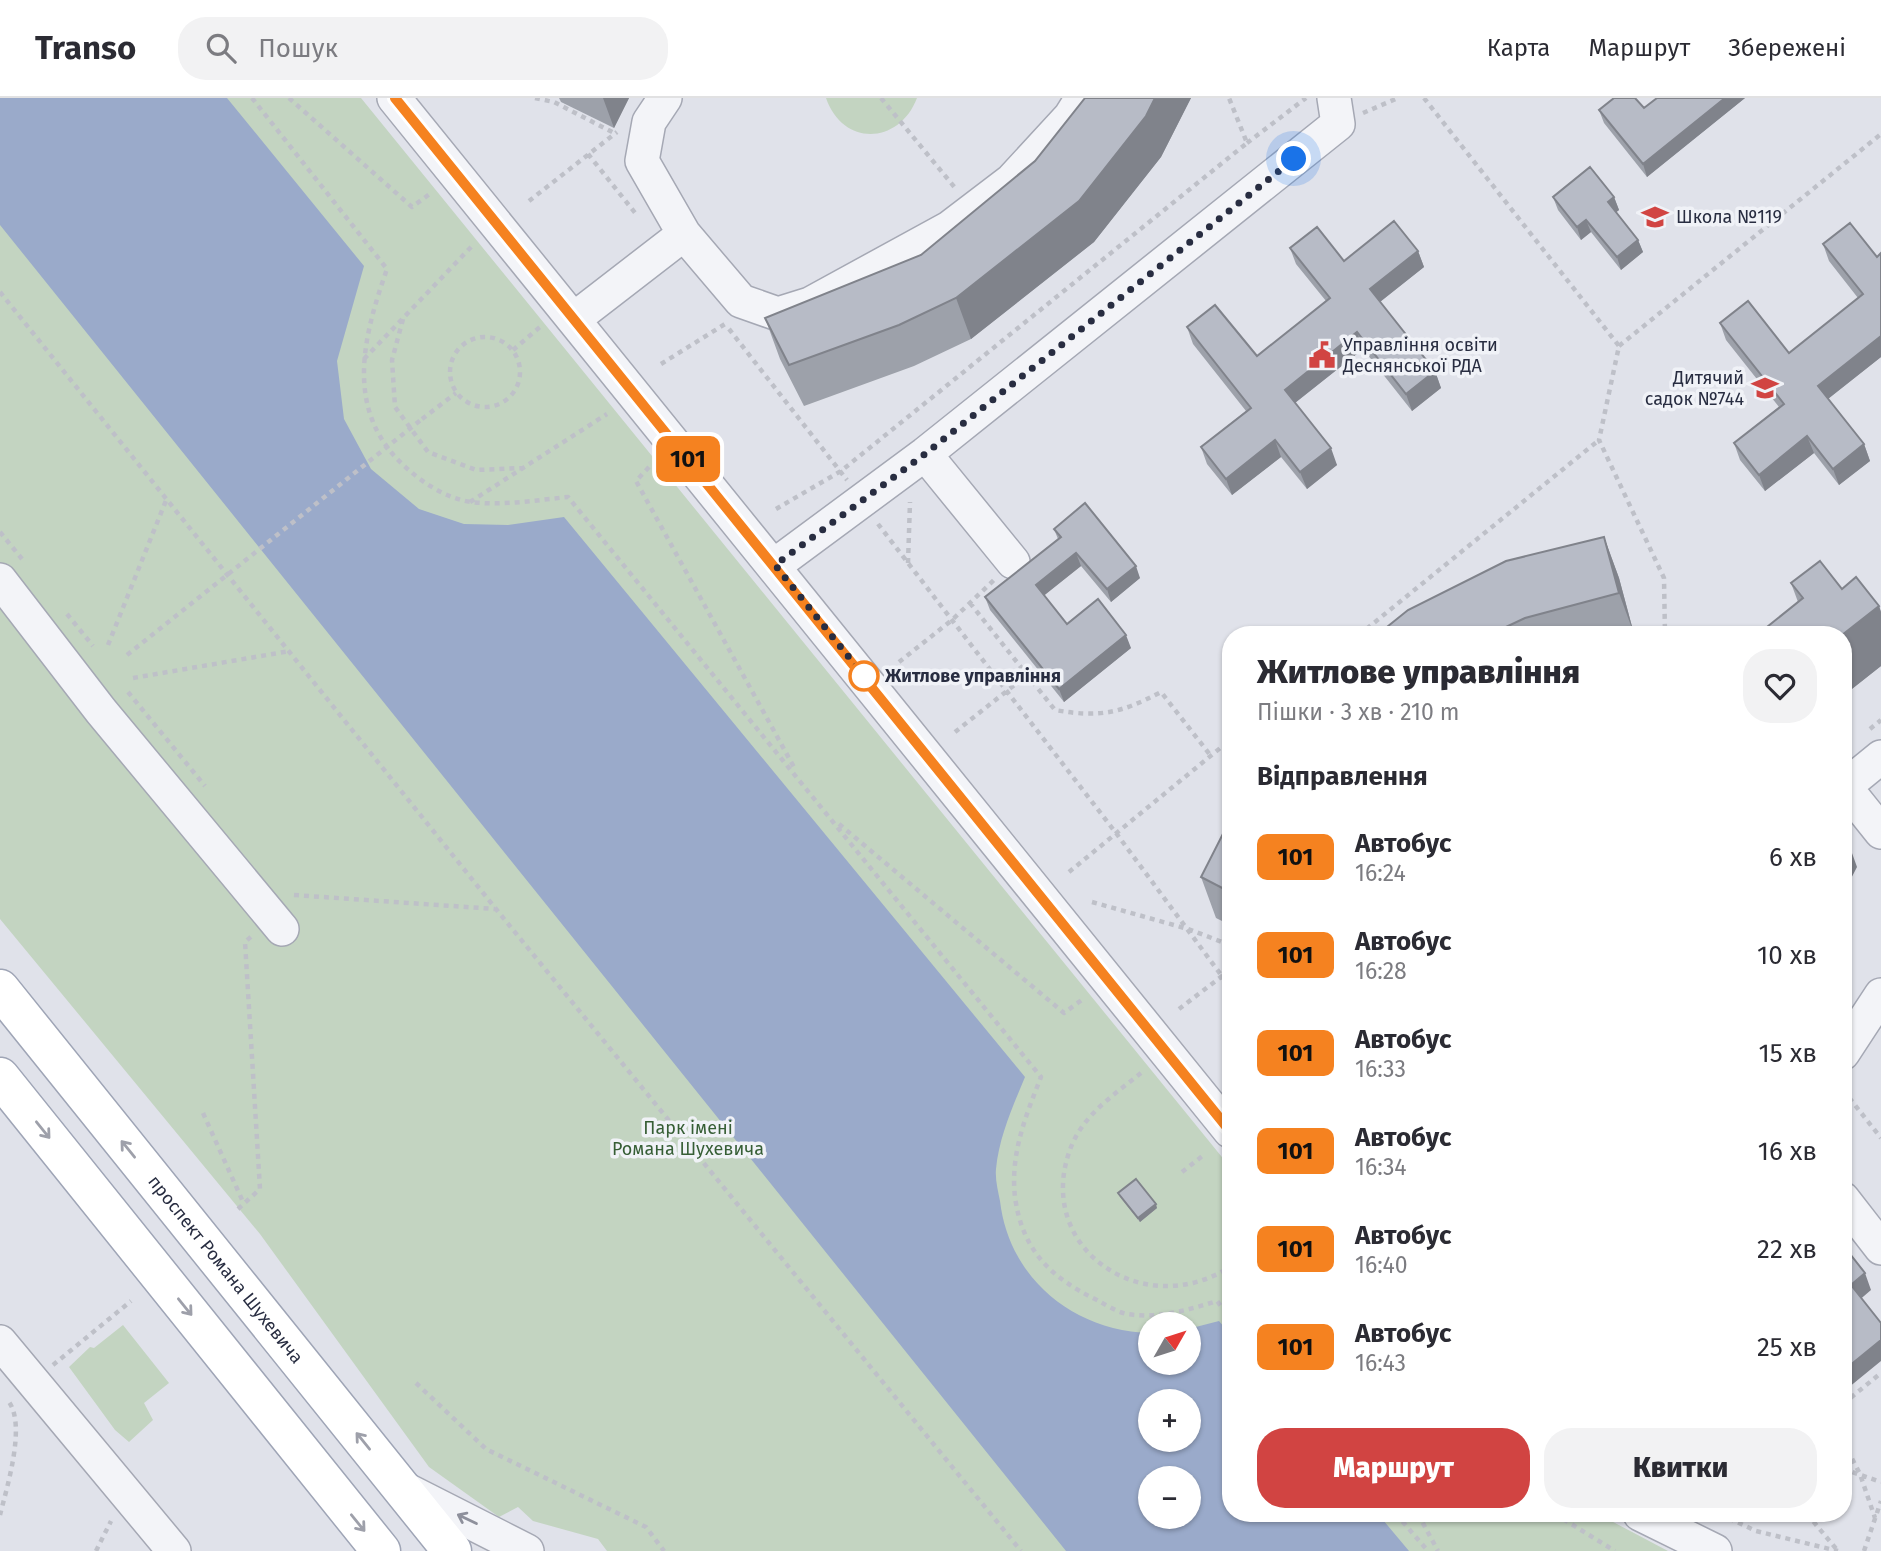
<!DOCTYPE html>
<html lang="uk">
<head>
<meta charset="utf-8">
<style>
  :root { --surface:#fff; --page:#f2f2f3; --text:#2b2b33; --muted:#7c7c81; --line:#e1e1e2; --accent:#d14442 }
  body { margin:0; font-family:"Fira Sans",sans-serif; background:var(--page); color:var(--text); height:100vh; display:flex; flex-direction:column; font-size:26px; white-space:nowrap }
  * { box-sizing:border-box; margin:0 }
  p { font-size:23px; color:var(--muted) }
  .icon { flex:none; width:38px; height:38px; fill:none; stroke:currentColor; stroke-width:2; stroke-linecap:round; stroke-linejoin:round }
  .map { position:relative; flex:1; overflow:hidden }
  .panel { position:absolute; left:1222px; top:528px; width:630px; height:896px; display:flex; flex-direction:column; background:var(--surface); border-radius:28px; box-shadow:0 2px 5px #0004 }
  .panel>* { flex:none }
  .badge { padding:0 14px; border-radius:10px; font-size:24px; line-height:46px }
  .needle { width:46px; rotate:51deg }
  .controls { position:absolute; left:1138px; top:1214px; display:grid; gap:14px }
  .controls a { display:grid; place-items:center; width:63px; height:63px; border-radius:50%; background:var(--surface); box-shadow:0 2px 5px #0004; font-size:35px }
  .you { position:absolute; width:35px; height:35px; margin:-18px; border:5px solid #fff; border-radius:50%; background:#1a73e8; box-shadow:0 0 0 10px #1a73e833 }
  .map>.badge { position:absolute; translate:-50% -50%; box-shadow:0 0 0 4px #fff }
  h2 { padding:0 35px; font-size:26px; line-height:63px }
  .round { display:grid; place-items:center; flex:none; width:74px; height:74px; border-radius:28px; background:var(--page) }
  .summary { display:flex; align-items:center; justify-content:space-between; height:119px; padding:0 35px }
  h1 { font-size:33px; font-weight:800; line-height:52px }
  .button { display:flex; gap:14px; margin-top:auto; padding:14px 35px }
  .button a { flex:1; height:80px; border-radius:28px; background:var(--accent); color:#fff; font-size:28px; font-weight:800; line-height:80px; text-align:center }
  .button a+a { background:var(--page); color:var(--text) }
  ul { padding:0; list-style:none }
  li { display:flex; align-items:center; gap:21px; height:98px; padding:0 35px }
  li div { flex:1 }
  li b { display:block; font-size:26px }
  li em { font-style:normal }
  li .badge { min-width:77px; font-weight:700; text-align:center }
  header { display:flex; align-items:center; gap:42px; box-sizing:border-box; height:98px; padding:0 35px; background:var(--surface); border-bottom:2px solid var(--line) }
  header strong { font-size:33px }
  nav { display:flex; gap:38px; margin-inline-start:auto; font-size:24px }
  .search { width:490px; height:63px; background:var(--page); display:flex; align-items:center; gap:18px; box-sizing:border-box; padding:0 24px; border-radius:28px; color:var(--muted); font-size:26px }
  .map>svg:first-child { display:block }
  .green { fill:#c3d4c1; fill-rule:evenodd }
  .water { fill:#9aaaca; fill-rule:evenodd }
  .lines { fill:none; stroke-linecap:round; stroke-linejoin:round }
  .minor-casing { stroke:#a5a8b4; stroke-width:36 }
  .major-casing { stroke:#9fa5b6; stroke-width:41 }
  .path { stroke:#bec0c8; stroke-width:4.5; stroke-dasharray:5 5; stroke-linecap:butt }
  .minor { stroke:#f3f4f8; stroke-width:33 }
  .major { stroke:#fff; stroke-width:38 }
  .path-bridge { stroke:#bec0c8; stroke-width:4.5; stroke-dasharray:5 5; stroke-linecap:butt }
  .wall { fill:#9da1aa }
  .shaded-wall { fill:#80838b }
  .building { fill:#b7bbc6; stroke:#80838b; stroke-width:2 }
  .oneway { stroke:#9ea0aa }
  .oneway2 { stroke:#8e909c }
  .line-casing { stroke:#fff; stroke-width:16 }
  .line { stroke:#f58220; stroke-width:10 }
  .walk { stroke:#282d41; stroke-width:7; stroke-dasharray:0 12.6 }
  .stop-dot { fill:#fff; stroke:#f58220; stroke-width:3.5 }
  .labels { text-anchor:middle; stroke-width:7; stroke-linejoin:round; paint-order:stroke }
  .poi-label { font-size:18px; fill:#282d41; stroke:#f0f2f7; text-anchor:start }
  .stop-label { font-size:18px; font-weight:bold; fill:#282d41; stroke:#f0f2f7; text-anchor:start }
  .park-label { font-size:18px; fill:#365e35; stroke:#f0f2f7 }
  .street-label { font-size:18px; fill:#282d41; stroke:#f0f2f7 }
</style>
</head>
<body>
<header>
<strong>Transo</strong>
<div class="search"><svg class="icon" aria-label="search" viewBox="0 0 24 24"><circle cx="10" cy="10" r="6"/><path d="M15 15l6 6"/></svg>Пошук</div>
<nav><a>Карта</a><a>Маршрут</a><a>Збережені</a></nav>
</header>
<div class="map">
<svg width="1881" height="1453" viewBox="0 0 1881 1453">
  <rect width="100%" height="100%" fill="#e0e2ea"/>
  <path class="green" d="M0,0h361l869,1069v347h368l70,37h-1061l-9,-12 -65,-18 -15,-14 -19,10 -70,-50 -169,-233 -260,-315zM1150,1227h38v38h-38zM1150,1304h38v38h-38zM1150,1381h38v38h-38z
    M826,0h91c-18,47 -74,49 -91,0z
    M123,1227l46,58 -25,20 9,17 -24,22 -14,-12 -46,-63 21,-20 4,1z"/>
  <path class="water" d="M0,0h227l137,168 -27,95 7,58 27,50 48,40 45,15 44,1 56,-8 461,560c-12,29 -26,60 -29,92 -1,10 2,22 4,32 9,77 73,130 150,132v30h38v-34l31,-8 11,13v180h148l31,37h-343l-1066,-1326zM1150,1304h38v38h-38zM1150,1381h38v38h-38z"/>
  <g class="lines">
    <defs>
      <path id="minor" d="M394,0l836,1033
        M665,0l-16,24 -7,39 42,73 57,67 37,13 32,-10 139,-76 63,-48 58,-63 12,-19
        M574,221l110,-85
        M925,356l88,108
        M775,467l150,-111 413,-330 -4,-26
        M0,482l101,131 181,218
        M1845,689l36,45
        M1843,690l38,-31
        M1843,955l38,-58
        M1843,1101l38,49
        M0,1244l174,209
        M401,1389l126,64
        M1640,1416l75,37"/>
      <g id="major">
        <path id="s1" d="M0,891l452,562"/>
        <path d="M0,979l381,474"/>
      </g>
    </defs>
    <use href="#minor" class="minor-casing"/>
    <use href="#major" class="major-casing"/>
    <path class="path" d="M252,0l135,171c-25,71 -44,146 23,202 16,14 39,28 61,31 32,4 66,-2 97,-5l473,580c-15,38 -31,77 -26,120 7,53 36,81 82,103 9,5 20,12 30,14 31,5 61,-4 90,-13l13,17
      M289,0l123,109 19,-14
      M535,0l19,4 62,32
      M881,0l75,91
      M1424,0l195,248 -20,94 65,138 1,57
      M1363,15l35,-15
      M1247,45l59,-45
      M588,56l48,60
      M529,103l88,-69
      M0,194l496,617 525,642
      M403,221l-11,41 3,47 33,45 48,18 47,-2
      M729,231l118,151
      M450 274a35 35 0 1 1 70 0a35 35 0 1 1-70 0Z
      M1619,248l262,-212
      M513,252l27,-23
      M364,261l108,-113
      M661,266l64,-40
      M422,321l34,-26
      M649,369l-13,14 159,288
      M470,404l137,-88
      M776,411l65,-38 406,-328 -18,-45
      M878,426l238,309 114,154
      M0,434l22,27
      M908,465l2,-61
      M970,505l85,107c45,8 66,3 106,-18l50,64
      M67,516l26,32
      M1359,537l240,-195
      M108,547l59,-147
      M899,564l53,-42 42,-40
      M133,580l157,-27
      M128,594l77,94
      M1870,631l11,-9
      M955,634l72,-57
      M839,726l225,189 19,-14
      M1069,774l161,-132
      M294,797l201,14
      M1092,804l96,27 42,16
      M1179,911l51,-39
      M1141,975c-26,21 -57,41 -70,74 -39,100 71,176 159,120
      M1843,992l38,48
      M203,1015l41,91
      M1182,1074l23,-18
      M238,1111l22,-20 -15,-247 8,-7
      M53,1267l78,-64
      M416,1285l70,66 160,78 18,24
      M1843,1306l38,-31
      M1843,1343l17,33 15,44
      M1843,1371l38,13
      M1396,1416l32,37
      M1418,1416l20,37
      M1555,1416l60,37
      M1720,1416l36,17 82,20
      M1807,1416l31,37
      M0,1417c7,-28 26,-89 9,-113
      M96,1453l15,-30
      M1864,1453l17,-50"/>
    <use href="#minor" class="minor"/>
    <use href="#major" class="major"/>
    <path class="path-bridge" d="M127,557l295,-236"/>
  </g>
  <path class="wall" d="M559,0h70l-15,30 -53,-26z
    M1085,0h106l-30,59 -67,85 -123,97 -57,27 -110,40 -24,-47 -15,-41 156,-63 114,-94z
    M1657,0h88l-98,79 -43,-54 -5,-13 45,-2z
    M1553,99h61l5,13 -3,2 22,28 5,12 -22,18 -30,-38 -10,8 -23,-30z
    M1823,146l54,13 4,-4v104l-53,42 36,45 6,17 -31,24 -25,-32 -49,38 -25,-31 -6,-17 45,-36 -53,-67 -6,-17 69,30 69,-55 -29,-37z
    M1290,150l54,13 74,-10 6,16 -44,35 55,69 6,17 -29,23 -49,-62 -68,54 42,62 -30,24 -26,-32 -49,38 -25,-31 -6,-17 45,-36 -53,-67 -6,-17 70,29 69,-55 -30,-37z
    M1054,431l86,49 -29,24 -30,-36 -37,29 23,29 64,24 -67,54 -74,-92 -5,-13 73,-58z
    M1604,439l15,41 15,56 -6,1h-251z
    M1791,485l51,6 37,17 2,6v54l-38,30 -45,-94z
    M1230,722v105l-14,-7 -15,-41z
    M1118,1095l39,15 -17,14 -20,-25z"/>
  <path class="shaded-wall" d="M603,0h26l-15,30z
    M1155,0h36l-30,59 -67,85 -123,97 -15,-41z
    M1725,0h20l-98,79 -4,-13z
    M1614,99l5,13 -6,5 -5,-13z
    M1586,122l5,12 -10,8 -4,-13z
    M1638,142l5,12 -22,18 -4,-13z
    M1418,153l6,16 -48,38 -6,-16z
    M1357,234l6,17 -72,57 -6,-16z
    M1881,238v21l-57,45 -6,-16z
    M1435,273l6,17 -29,23 -6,-17z
    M1807,338l7,17 -49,38 -6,-16z
    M1275,342l6,17 -49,38 -6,-16z
    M1864,346l6,17 -31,24 -6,-16z
    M1331,350l6,17 -30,24 -7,-17z
    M1604,439l15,41 15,56 -15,-41z
    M1076,455l5,13 -40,32 -5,-13z
    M1136,468l4,12 -29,24 -4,-13z
    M1879,508l2,6v54l-38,30v-61h-1z
    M1126,537l5,13 -67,54 -5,-13z
    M1843,730l14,39 -14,27z
    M1156,1106l1,4 -17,14 -2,-4z
    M1865,1175l6,17 -14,12 -6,-17z
    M1881,1242v21l-38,31v-21z"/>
  <path class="building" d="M1085,0h70l-9,18 -67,85 -123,97 -57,27 -110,40 -24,-47 156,-63 114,-94z
    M1614,0h21l9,10 13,-10h68l-82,66 -44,-54z
    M1590,69l24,30 -6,5 30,38 -21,17 -31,-37 -9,7 -24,-30z
    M1394,123l24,30 -48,38 65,82 -29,23 -49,-62 -72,58 46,58 -31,24 -25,-32 -49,39 -25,-32 50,-39 -64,-81 28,-22 42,51 73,-58 -40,-50 27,-21 27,34z
    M1850,125l27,34 4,-4v83l-63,50 46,58 -31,25 -26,-33 -48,39 -25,-32 50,-39 -64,-81 28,-22 41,52 74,-59 -40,-50z
    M1085,405l51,63 -29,23 -31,-36 -40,32 31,39 31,-25 28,36 -67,54 -74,-92 76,-60 -7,-8z
    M1604,439l15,56 -94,25 -36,17h-112l31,-25 98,-49z
    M1820,463l22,28 14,-12 23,29 -37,29h-85l46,-37 -12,-15z
    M1230,722v72l-29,-15z
    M1136,1081l20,25 -18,14 -20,-25z
    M1843,1147l22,28 -14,12 30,38v17l-38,31z"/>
  <defs><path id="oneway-shaft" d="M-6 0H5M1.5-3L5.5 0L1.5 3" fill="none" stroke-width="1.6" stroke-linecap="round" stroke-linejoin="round" transform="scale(1.75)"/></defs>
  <g class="oneway">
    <use href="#oneway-shaft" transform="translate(43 1032) rotate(51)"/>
    <use href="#oneway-shaft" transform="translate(128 1051) rotate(-129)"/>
    <use href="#oneway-shaft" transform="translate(185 1209) rotate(51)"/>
    <use href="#oneway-shaft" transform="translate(363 1343) rotate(-129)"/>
    <use href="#oneway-shaft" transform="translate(358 1425) rotate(51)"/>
  </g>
  <use class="oneway2" href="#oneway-shaft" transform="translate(467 1421) rotate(-154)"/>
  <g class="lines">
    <defs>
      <path id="line" d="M395,0l835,1033"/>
    </defs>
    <use href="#line" class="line-casing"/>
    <use href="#line" class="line"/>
    <path class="walk" d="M864,578l-89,-111 150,-111 369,-295"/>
  </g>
  <defs>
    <symbol id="school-bare" viewBox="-9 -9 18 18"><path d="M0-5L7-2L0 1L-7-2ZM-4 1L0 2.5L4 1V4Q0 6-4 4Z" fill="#d14442" stroke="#f0f2f7" stroke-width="2.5" paint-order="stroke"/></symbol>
    <symbol id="civic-bare" viewBox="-9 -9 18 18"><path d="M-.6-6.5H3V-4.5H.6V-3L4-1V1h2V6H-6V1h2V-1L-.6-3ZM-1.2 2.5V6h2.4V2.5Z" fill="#d14442" stroke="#f0f2f7" stroke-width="2.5" paint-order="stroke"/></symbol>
  </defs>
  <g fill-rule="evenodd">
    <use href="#school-bare" x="1636" y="100" width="38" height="38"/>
    <use href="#civic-bare" x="1303" y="238" width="38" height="38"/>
    <use href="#school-bare" x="1746" y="271" width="38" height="38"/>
  </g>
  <circle class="stop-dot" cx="864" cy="578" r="14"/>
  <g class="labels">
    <g class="poi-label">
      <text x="1676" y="125">Школа №119</text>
      <text x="1343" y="253">Управління освіти<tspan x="1343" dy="21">Деснянської РДА</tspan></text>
      <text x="1744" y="286" text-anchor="end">Дитячий<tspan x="1744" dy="21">садок №744</tspan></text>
    </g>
    <g class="stop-label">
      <text x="885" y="584">Житлове управління</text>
    </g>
    <g class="park-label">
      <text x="688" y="1036">Парк імені<tspan x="688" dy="21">Романа Шухевича</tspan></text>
    </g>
    <g class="street-label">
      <text dy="6" stroke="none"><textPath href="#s1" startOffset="360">проспект Романа Шухевича</textPath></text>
    </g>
  </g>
</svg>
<div class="controls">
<a><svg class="needle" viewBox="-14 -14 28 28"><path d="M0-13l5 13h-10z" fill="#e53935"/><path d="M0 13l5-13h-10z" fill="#7c7c81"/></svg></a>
<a>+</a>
<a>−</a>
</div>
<div class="you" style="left:1294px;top:61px"></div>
<b class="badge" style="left:688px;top:361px;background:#f58220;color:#111">101</b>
<section class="panel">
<div class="summary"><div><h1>Житлове управління</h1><p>Пішки · 3 хв · 210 m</p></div><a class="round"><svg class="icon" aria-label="heart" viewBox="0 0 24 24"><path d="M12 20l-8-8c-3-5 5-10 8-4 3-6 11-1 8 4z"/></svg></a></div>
<h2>Відправлення</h2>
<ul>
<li><span class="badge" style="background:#f58220;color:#111">101</span><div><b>Автобус</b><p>16:24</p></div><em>6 хв</em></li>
<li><span class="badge" style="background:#f58220;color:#111">101</span><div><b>Автобус</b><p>16:28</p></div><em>10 хв</em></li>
<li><span class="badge" style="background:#f58220;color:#111">101</span><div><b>Автобус</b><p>16:33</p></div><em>15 хв</em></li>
<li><span class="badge" style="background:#f58220;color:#111">101</span><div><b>Автобус</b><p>16:34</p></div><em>16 хв</em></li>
<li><span class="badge" style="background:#f58220;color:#111">101</span><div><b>Автобус</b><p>16:40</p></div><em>22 хв</em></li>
<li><span class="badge" style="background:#f58220;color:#111">101</span><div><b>Автобус</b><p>16:43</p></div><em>25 хв</em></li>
</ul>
<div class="button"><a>Маршрут</a><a>Квитки</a></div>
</section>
</div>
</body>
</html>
